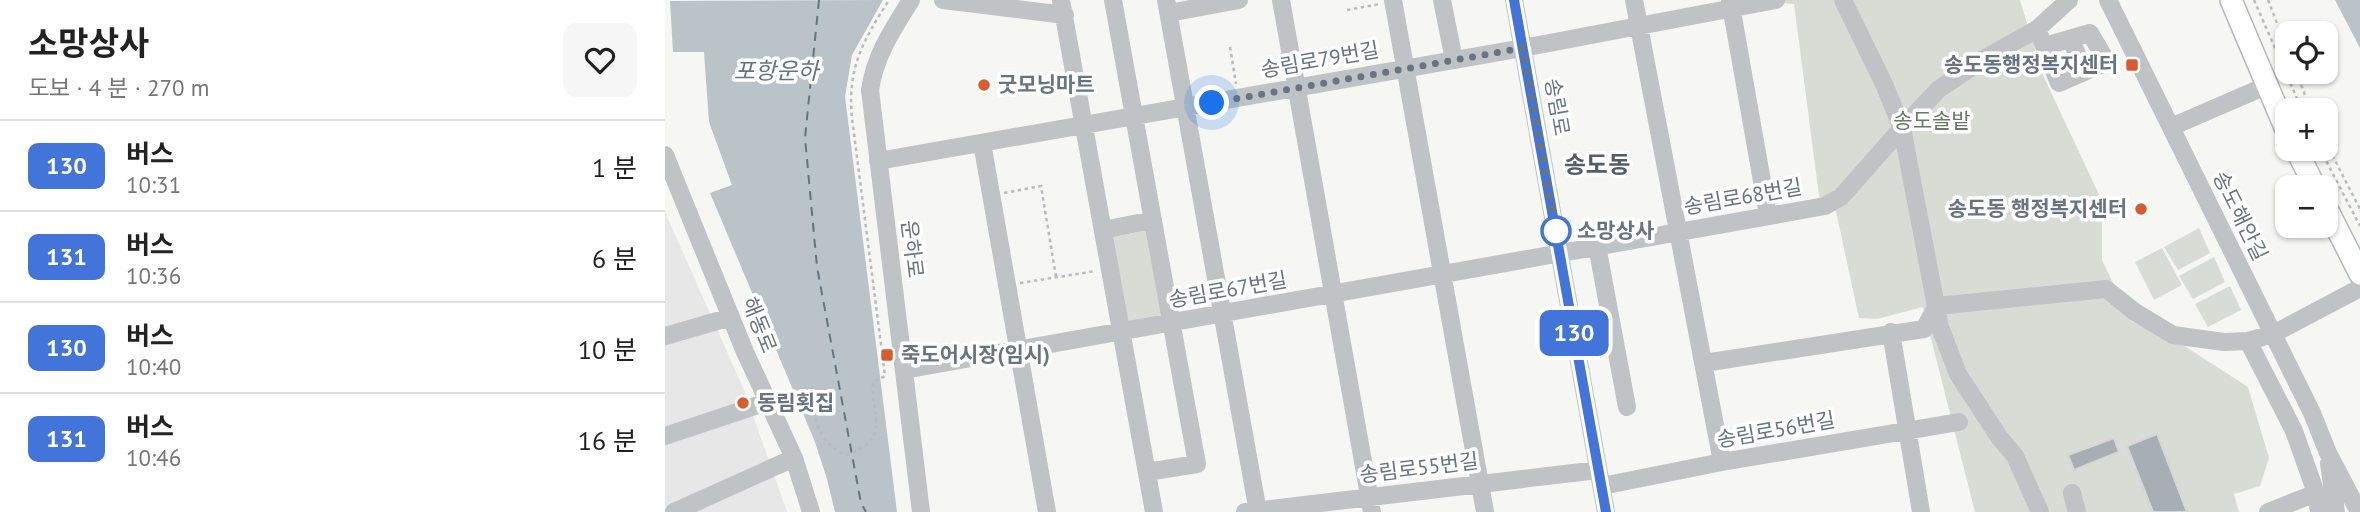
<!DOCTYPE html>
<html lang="ko">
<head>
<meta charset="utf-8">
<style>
  :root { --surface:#fff; --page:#f6f6f6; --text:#222; --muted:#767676; --line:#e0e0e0 }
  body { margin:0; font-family:"PT Sans","Noto Sans KR",sans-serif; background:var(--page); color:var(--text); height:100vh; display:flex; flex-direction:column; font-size:26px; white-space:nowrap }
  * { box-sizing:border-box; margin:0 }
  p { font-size:23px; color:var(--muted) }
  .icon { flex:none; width:38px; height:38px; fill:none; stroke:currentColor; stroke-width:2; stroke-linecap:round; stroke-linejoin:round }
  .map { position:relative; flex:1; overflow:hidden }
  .details { display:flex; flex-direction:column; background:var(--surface); width:665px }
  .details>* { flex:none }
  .badge { padding:0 14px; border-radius:10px; font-size:24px; line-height:46px }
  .fabs { position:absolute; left:1610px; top:21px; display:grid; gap:14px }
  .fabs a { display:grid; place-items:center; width:63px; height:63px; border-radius:14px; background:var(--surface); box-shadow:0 2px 5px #0004; font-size:35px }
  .you { position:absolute; width:35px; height:35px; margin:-18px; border:5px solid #fff; border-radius:50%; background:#1a73e8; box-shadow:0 0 0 10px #1a73e833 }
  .map>.badge { position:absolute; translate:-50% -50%; box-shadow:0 0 0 4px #fff }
  .round { display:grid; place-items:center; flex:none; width:74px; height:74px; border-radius:14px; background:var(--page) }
  .overview { display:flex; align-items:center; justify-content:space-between; height:119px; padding:0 28px }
  h1 { font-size:33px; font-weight:700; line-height:52px }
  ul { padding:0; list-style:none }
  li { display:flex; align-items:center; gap:21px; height:91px; padding:0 28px; border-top:2px solid var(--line) }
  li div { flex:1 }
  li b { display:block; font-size:26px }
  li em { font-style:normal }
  li .badge { min-width:77px; font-weight:700; text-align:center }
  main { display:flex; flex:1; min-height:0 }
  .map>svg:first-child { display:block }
  .built { fill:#e6e7e6 }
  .green { fill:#d7dcd4 }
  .water { fill:#b9c3c8 }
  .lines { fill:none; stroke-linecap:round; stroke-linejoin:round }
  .ferry { stroke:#63767f; stroke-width:2; stroke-dasharray:9 7; stroke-linecap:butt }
  .building { fill:#a8afb4; stroke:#d7d7d5; stroke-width:2 }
  .major-casing { stroke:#b5b8bc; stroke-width:24 }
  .path { stroke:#b9bcbe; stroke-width:2.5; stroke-dasharray:3.5 3.5; stroke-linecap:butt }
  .minor { stroke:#bfc3c6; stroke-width:18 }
  .major { stroke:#fff; stroke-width:21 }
  .line-casing { stroke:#fff; stroke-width:16 }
  .line { stroke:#4374d9; stroke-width:10 }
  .walk { stroke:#677582; stroke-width:7; stroke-dasharray:0 12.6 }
  .poi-dot { fill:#d95c30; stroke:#fff; stroke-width:2.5 }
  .stop-dot { fill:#fff; stroke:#4374d9; stroke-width:3.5 }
  .labels { text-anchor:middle; stroke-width:7; stroke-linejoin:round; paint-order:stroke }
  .street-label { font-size:21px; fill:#677582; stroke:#fff }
  .poi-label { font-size:21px; font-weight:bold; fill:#677582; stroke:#fff; text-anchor:start }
  .park-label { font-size:21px; fill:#687a65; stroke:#fff }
  .stop-label { font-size:21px; font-weight:bold; fill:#677582; stroke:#fff; text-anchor:start }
  .water-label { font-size:23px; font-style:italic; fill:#63767f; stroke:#fff }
  .quarter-label { font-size:24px; font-weight:bold; fill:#545e68; stroke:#fff }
</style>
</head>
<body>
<main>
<section class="details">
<div class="overview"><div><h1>소망상사</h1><p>도보 · 4 분 · 270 m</p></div><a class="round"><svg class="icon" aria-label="heart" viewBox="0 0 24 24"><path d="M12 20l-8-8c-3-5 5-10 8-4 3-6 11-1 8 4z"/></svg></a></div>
<ul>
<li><span class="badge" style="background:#4374d9;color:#fff">130</span><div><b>버스</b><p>10:31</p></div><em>1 분</em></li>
<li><span class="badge" style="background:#4374d9;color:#fff">131</span><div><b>버스</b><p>10:36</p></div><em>6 분</em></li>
<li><span class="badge" style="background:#4374d9;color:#fff">130</span><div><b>버스</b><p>10:40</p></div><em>10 분</em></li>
<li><span class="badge" style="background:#4374d9;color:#fff">131</span><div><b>버스</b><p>10:46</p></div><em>16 분</em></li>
</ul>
</section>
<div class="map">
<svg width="1695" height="512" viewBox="0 0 1695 512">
  <rect width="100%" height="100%" fill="#f6f6f3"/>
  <path class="built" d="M0,212l79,178 43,122h-122z"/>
  <path class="green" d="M1083,0h272l22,73 60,128v59l29,61 52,24 65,42 21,71 -9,28 -26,8 5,18h-264l-52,-205 -46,12 -18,-1 -25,-116 -14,1 -26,-199z
    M1534,228l11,25 -32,17 -14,-23z
    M485,230l16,89 -43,7 -15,-88z
    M1497,248l20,37 -28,15 -19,-38z
    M1549,257l11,25 -32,17 -14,-23z
    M1565,286l11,24 -33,17 -13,-23z"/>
  <path class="water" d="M218,0l-31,55 -7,42 52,415h-62l-8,-33 -12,-37 -105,-249 22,-8 -23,-63 -5,-70h-31l-3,-51z
    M1670,0h25v48z"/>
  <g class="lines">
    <path class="ferry" d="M154,0l-14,138 12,129 44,236 5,9"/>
  </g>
  <path class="building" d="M1492,434l30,78h-34l-26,-66z
    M1449,438l5,14 -45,18 -6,-15z"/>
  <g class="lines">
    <defs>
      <path id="major" d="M1566,0l56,132
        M1631,149l19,38
        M1661,207l34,67"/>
    </defs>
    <use href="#major" class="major-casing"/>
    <path class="path" d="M1589,0l48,110
      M1603,0l19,49
      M682,10l33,-6
      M565,47l6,37
      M1631,72l15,38
      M1661,143l34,66
      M1655,149l40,77
      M339,193l37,-7 15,91
      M355,283l76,-12
      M115,397l22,-8c16,25 13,53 44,66 46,-17 25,-36 27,-73l12,-6 -33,-258c-5,-50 11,-77 37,-118"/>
    <path class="minor" d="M246,0c-18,29 -36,55 -41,90l51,422
      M278,0l122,15
      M396,0l93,512
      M448,0l84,464 -50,8
      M501,0l92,512
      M616,0l91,512
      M728,0l92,512
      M777,0l12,60
      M849,0l92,512
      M969,0l88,462
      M1065,0l38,215
      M1178,0l41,84 18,44 38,199 18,47 41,63 16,19 25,56
      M1443,0l204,413 16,40 31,59
      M504,13l70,-13
      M1372,29l22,54 48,-21 -17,-29 -45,13
      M1406,39l13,33
      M1506,127l95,-41
      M317,143l65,369
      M0,155l80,197 49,106 17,54
      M213,161l645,-113 253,-48
      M438,230l50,-10
      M932,246l30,161
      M1272,306l169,-17 29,23 38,23 51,7 24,-1 25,-7 87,-46
      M1226,332l30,180
      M0,336l66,-19
      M1583,341l46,90 22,62
      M1039,363l220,-34 13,-23
      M239,370l921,-164 16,-9 61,-69 37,-39 46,-31 52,-29 32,-29
      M0,436l102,-34
      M1664,463l7,49
      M937,486l120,-24 237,-40
      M1407,493l5,19
      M9,512l120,-54
      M580,512l353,-42
      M1603,512l48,-19 3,19"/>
    <use href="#major" class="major"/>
  </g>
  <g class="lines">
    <defs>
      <path id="line" d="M849,0l92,512"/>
    </defs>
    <use href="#line" class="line-casing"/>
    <use href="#line" class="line"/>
    <path class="walk" d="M547,103l311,-55 33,183"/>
  </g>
  <g class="poi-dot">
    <rect x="1460" y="58" width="14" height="14" rx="3.5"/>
    <circle cx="319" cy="85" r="7"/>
    <circle cx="1476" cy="209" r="7"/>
    <rect x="215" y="348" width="14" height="14" rx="3.5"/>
    <circle cx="78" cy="403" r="7"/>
  </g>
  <circle class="stop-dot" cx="891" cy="231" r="14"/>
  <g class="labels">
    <g class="street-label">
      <text transform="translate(655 60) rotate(-10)" y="7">송림로79번길</text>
      <text transform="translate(892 107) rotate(80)" y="7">송림로</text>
      <text transform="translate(1078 197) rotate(-10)" y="7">송림로68번길</text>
      <text transform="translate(1575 216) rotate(64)" y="7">송도해안길</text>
      <text transform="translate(247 249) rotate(83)" y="7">운하로</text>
      <text transform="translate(563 290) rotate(-10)" y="7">송림로67번길</text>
      <text transform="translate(94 325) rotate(68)" y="7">해동로</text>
      <text transform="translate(1111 430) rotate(-10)" y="7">송림로56번길</text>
      <text transform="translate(754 468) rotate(-7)" y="7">송림로55번길</text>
    </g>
    <g class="poi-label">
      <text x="1453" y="72" text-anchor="end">송도동행정복지센터</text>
      <text x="333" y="92">굿모닝마트</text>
      <text x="1462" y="216" text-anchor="end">송도동 행정복지센터</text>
      <text x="236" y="362">죽도어시장(임시)</text>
      <text x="92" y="410">동림횟집</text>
    </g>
    <g class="park-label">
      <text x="1267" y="128">송도솔밭</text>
    </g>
    <g class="stop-label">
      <text x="912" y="238">소망상사</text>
    </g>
    <g class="water-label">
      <text x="111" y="79">포항운하</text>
    </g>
    <g class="quarter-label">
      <text x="932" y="173">송도동</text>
    </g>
  </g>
</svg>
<div class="fabs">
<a><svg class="icon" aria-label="locate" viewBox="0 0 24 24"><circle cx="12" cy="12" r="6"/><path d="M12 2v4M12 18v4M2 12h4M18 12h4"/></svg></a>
<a>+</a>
<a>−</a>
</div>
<div class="you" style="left:547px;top:103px"></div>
<b class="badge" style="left:909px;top:333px;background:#4374d9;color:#fff">130</b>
</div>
</main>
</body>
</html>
